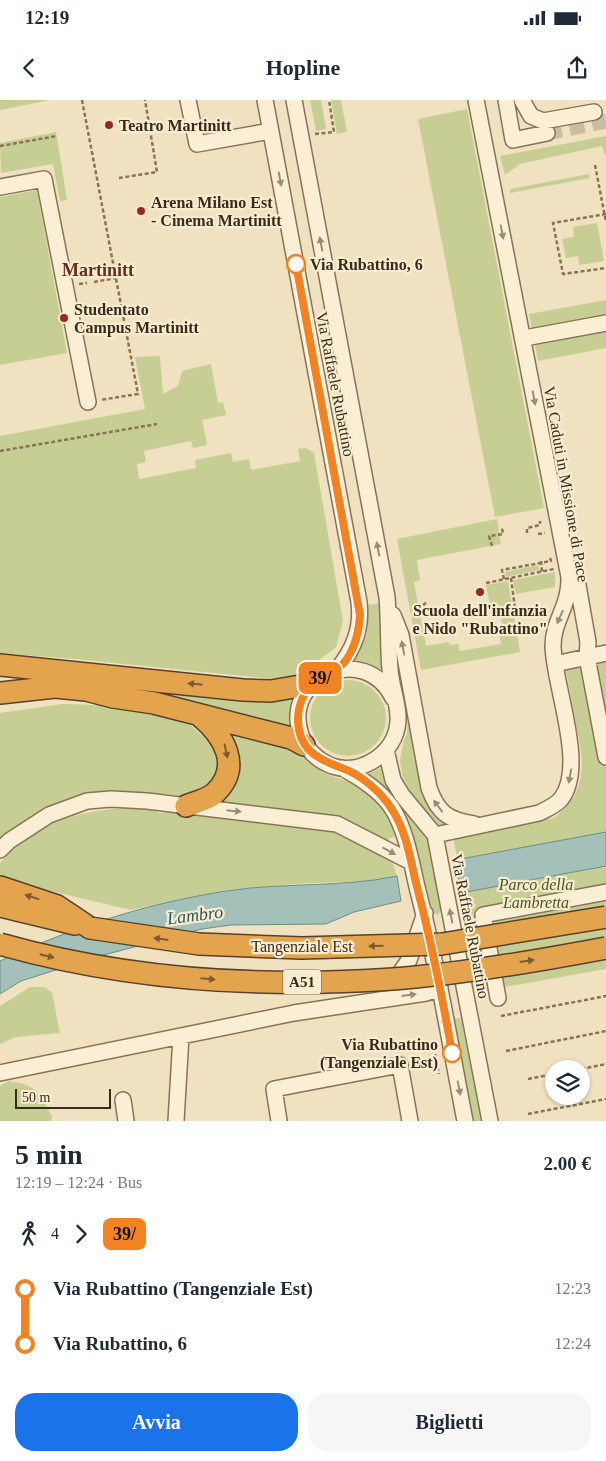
<!DOCTYPE html>
<html lang="it">
<head>
<meta charset="utf-8">
<style>
  :root { --surface:#fff; --page:#f6f6f7; --text:#1f2937; --muted:#747a83; --accent:#1a73e8 }
  body { margin:0; font-family:Georgia,serif; background:var(--page); color:var(--text); height:100vh; display:flex; flex-direction:column; font-size:19px; white-space:nowrap }
  * { box-sizing:border-box; margin:0 }
  p { font-size:16px; color:var(--muted) }
  .icon { flex:none; width:28px; height:28px; fill:none; stroke:currentColor; stroke-width:2; stroke-linecap:round; stroke-linejoin:round }
  .map { position:relative; height:1021px; overflow:hidden }
  .details { display:flex; flex-direction:column; background:var(--surface); flex:1 }
  .details>* { flex:none }
  .badge { padding:0 10px; border-radius:8px; font-size:18px; line-height:32px }
  .fabs { position:absolute; left:545px; top:960px; display:grid; gap:10px }
  .fabs a { display:grid; place-items:center; width:45px; height:45px; border-radius:50%; background:var(--surface); box-shadow:0 1px 4px #0004; font-size:25px }
  .scale { position:absolute; left:15px; bottom:12px; width:96px; box-sizing:border-box; padding-left:5px; border:2px solid #382b1c; border-top:0; font-size:14px; line-height:18px; white-space:nowrap; color:#382b1c; -webkit-text-stroke:4px #f7ecd0; paint-order:stroke }
  .map>.badge { position:absolute; translate:-50% -50%; box-shadow:0 0 0 2px #fff }
  .legs { display:flex; align-items:center; gap:8px; height:55px; padding:0 15px; font-size:16px }
  .legs p { margin-inline-start:auto }
  .headline { display:flex; align-items:center; justify-content:space-between; height:85px; padding:0 15px }
  h1 { font-size:28px; font-weight:700; line-height:38px }
  .primary-button { display:flex; gap:10px; margin-top:auto; padding:10px 15px }
  .primary-button a { flex:1; height:58px; border-radius:20px; background:var(--accent); color:#fff; font-size:20px; font-weight:700; line-height:58px; text-align:center }
  .primary-button a+a { background:var(--page); color:var(--text) }
  ul { padding:0 15px; list-style:none }
  li { display:flex; align-items:center; gap:18px; height:55px; font-size:19px }
  li i { display:grid; place-items:center; width:8px; height:100%; margin:0 6px; background:currentColor }
  li i::after { content:''; width:12px; height:12px; margin:-6px; border:4px solid; border-radius:50%; background:var(--surface) }
  li p { margin-inline-start:auto }
  li:first-child i { background:linear-gradient(#0000 50%,currentColor 0) }
  li:last-child i { background:linear-gradient(currentColor 50%,#0000 0) }
  .status { display:flex; justify-content:space-between; align-items:center; height:35px; padding:0 25px; background:var(--surface); direction:ltr }
  .status svg { height:14px; fill:currentColor }
  header { display:flex; justify-content:space-between; align-items:center; height:65px; padding:0 15px; background:var(--surface); font-size:22px; font-weight:700 }
  .map>svg:first-child { display:block }
  .green { fill:#c6ce94 }
  .water { fill:#a3c1b9; stroke:#6a9087 }
  .lines { fill:none; stroke-linecap:round; stroke-linejoin:round }
  .minor-tunnel { stroke:#cbbd9f; stroke-width:15; stroke-dasharray:15 8; stroke-linecap:butt }
  .minor-casing { stroke:#897357; stroke-width:18 }
  .highway-casing { stroke:#57412c; stroke-width:24 }
  .path { stroke:#897357; stroke-width:2.5; stroke-dasharray:4 2.5; stroke-linecap:butt }
  .minor { stroke:#faefd4; stroke-width:15 }
  .highway { stroke:#e3a44d; stroke-width:21 }
  .highway-bridge-casing { stroke:#57412c; stroke-width:24; stroke-linecap:butt }
  .highway-bridge { stroke:#e3a44d; stroke-width:21 }
  .oneway { fill:#998d78 }
  .oneway2 { fill:#7c5b30 }
  .line-1-casing { stroke:#fff; stroke-width:11 }
  .line-1 { stroke:#f58220; stroke-width:8 }
  .poi-dot { fill:#9b2725; stroke:#f7ecd0; stroke-width:2 }
  .stop-1-dot { fill:#fff; stroke:#f58220; stroke-width:2.5 }
  .labels { text-anchor:middle; stroke-width:4.5; stroke-linejoin:round; paint-order:stroke }
  .shield { fill:#f7ecd0; stroke:#716552; stroke-width:1 }
  .shield-label { font-size:15px; font-weight:bold; fill:#382b1c }
  .poi-label { font-size:16px; font-weight:bold; fill:#382b1c; stroke:#f7ecd0; text-anchor:start }
  .stop-label { font-size:16px; font-weight:bold; fill:#382b1c; stroke:#f7ecd0; text-anchor:start }
  .street-label { font-size:16px; fill:#382b1c; stroke:#f7ecd0 }
  .park-label { font-size:16px; font-style:italic; fill:#485622; stroke:#f7ecd0 }
  .neighbourhood-label { font-size:18px; font-weight:bold; fill:#672c1a; stroke:#f7ecd0 }
  .water-label { font-size:18px; font-style:italic; fill:#2b5957; stroke:#f7ecd0 }
</style>
</head>
<body>
<div class="status"><b>12:19</b><svg viewBox="0 0 49 12"><path d="M0 12V9h3v3zM5 12V6h3v6zM10 12V3h3v9zM15 12V0h3v12zM26 1h20v11H26zM47 4h2v5h-2z"/></svg></div>
<header><svg class="icon" aria-label="back" viewBox="0 0 24 24"><path d="M15 5l-7 7 7 7"/></svg>Hopline<svg class="icon" aria-label="share" viewBox="0 0 24 24"><path d="M12 15V3M7 8l5-5 5 5M5 13v7h14v-7"/></svg></header>
<div class="map">
<svg width="606" height="1021" viewBox="0 0 606 1021">
  <rect width="100%" height="100%" fill="#f0e2c0"/>
  <path class="green" d="M0,0h50l-50,10z
    M310,0h11l5,29 -10,2z
    M331,0h10l6,32 -10,2z
    M467,9l77,399 -49,9 -77,-398z
    M56,32l11,68 -7,1 -7,-37 -52,9 -1,-30z
    M606,36v22l-4,-12 -82,18 -15,11 -5,-19z
    M589,74l1,4 -80,15v-4z
    M37,90l30,163 -67,12v-168z
    M597,123l7,38 -25,4 -1,-9 -12,2 -4,-19 12,-2 -1,-10z
    M606,200v48l-68,13 -9,-47z
    M160,256l3,38 15,-8 4,-15 29,-7 7,39 5,-1 3,13 -24,5 5,25 -14,3 -2,-7 -47,10 2,11 -9,2 2,15 57,-11 -1,-8 36,-7 2,9 16,-3 2,11 49,-9 -2,-12 8,-1 8,5 29,168 -7,26 -43,34 -218,-22 -75,-6v-217l145,-27 -10,-52z
    M497,419l4,25 -84,16 3,20 -6,2 12,64 23,-4 1,3 8,-1 2,7 41,-7 -2,-10 5,-1 -4,-21 -8,1 -6,-28 22,-4 12,71 -99,18 -24,-131z
    M538,465l1,5 -33,7 -1,-5z
    M555,472v15l-39,7 -3,-14z
    M380,503l2,65 -1,1 -26,-9 12,-26 1,-29z
    M606,547v322l-123,22 -30,-154 101,-19c35,-28 30,-55 22,-94 -3,-19 -7,-38 -11,-57z
    M310 618a38 38 0 1 1 76 0a38 38 0 1 1-76 0Z
    M109,587l185,10 -4,16 1,13z
    M63,604l65,2 58,15 30,27 4,18 -8,17 -20,13 -64,-4 -28,2 -100,49v-130z
    M410,619l36,102 -2,4 8,4 -12,-1 -28,-34 -10,-19 -2,-15 4,-20 3,-7 1,-13z
    M221,630l72,19 31,24 33,12 22,19 11,16 6,16 -6,2 -5,7 -16,-10 -161,-30 7,-5z
    M383,667l6,22 -2,3 -21,-17z
    M141,707l14,3 3,3 14,-1 158,19 17,6 45,24 5,15 -23,5 -83,3 -64,7 -96,19 -131,-31v-16c39,-44 84,-54 141,-56z
    M405,711l23,30 14,68 -4,6 -7,-3 -29,-98z
    M30,887h15l7,6 8,40 -44,4 -16,7v-38z
    M461,918l20,103h-7l-20,-102z
    M9,981c28,4 30,12 43,35l-1,5h-51v-35z"/>
  <path class="water" d="M606,732v34l-145,27 -6,-33z
    M397,776l4,25 -47,11 -28,12 -95,1 -29,4 -102,27 -79,25 -21,13v-33c73,-34 148,-58 227,-70 57,-9 114,-3 170,-15z"/>
  <g class="lines">
    <path class="minor-tunnel" d="M547,33l59,-12"/>
    <defs>
      <path id="minor" d="M188,0l9,44 74,-13
        M265,0l94,502c3,27 -5,47 -22,68
        M294,0l93,497c2,24 1,48 3,72 1,18 9,35 8,52 -2,32 -36,55 -66,45 -15,-6 -26,-17 -31,-31 -20,-59 64,-94 92,-37
        M506,0l7,40 34,-7
        M522,0l9,16 12,5 51,-9
        M0,87l44,-8 44,223
        M530,237l76,-14
        M576,474l12,68 -1,15 19,100
        M393,515l8,20 28,153c9,25 19,32 45,36
        M564,562l42,-9
        M386,650l7,30 9,15 33,40 55,286
        M342,668c18,10 38,22 50,40 14,22 19,53 25,79 20,77 33,156 48,234
        M435,735l104,-22c8,-4 16,-7 22,-14 26,-33 -7,-112 -8,-153 0,-26 17,-40 16,-69l-93,-477
        M0,750l9,-9 40,-26 38,-14 24,-2 36,2 190,23 74,38
        M393,883l16,-23 16,-47
        M498,898l-15,-83 123,-23
        M0,973l294,-60 132,-20 14,-5
        M123,1000l3,21
        M176,1021l5,-85
        M279,1021l-5,-32 126,-24 10,56"/>
      <path id="highway" d="M0,565l243,25 28,1 41,-7
        M0,593l55,-6 31,3 27,7 41,6 137,35 13,7
        M186,706c10,-4 21,-6 29,-13 28,-27 8,-58 -15,-77
        M0,787l57,19 33,22
        M0,806l75,18"/>
    </defs>
    <use href="#minor" class="minor-casing"/>
    <use href="#highway" class="highway-casing"/>
    <path class="path" d="M82,0l56,294 -38,6
      M315,34l19,-2 -5,-32
      M0,46l57,-10
      M595,65l11,57
      M119,78l38,-6 -12,-72
      M606,114l-53,9 10,51 43,-6
      M94,182l22,-4
      M79,184l8,-1
      M0,351l157,-27
      M527,433v-5l13,-3v-4
      M538,434l7,-1
      M492,446l-3,-10 14,-2 -1,-6
      M541,461l1,11
      M511,478l4,30h11
      M504,479l-2,-9 49,-9 -1,-3
      M486,483l68,-14
      M423,512l1,-8 4,-2
      M501,916l105,-20
      M506,951l100,-20
      M435,954l4,20
      M581,969l25,-5
      M528,979l26,-5
      M528,1014l78,-15"/>
    <use href="#minor" class="minor"/>
    <use href="#highway" class="highway"/>
    <defs>
      <path id="highway-bridge" d="M90,828l109,16 103,4 140,-4 164,-27
        M0,844c127,36 262,44 393,35 70,-5 144,-18 213,-31"/>
    </defs>
    <use href="#highway-bridge" class="highway-bridge-casing"/>
    <use href="#highway-bridge" class="highway-bridge"/>
  </g>
  <defs><path id="oneway-solid" d="M-6-.8H1V-3.2L6.5 0L1 3.2V.8H-6Z" transform="scale(1.25)"/></defs>
  <g class="oneway">
    <use href="#oneway-solid" transform="translate(280 79) rotate(79)"/>
    <use href="#oneway-solid" transform="translate(502 132) rotate(79)"/>
    <use href="#oneway-solid" transform="translate(321 144) rotate(-101)"/>
    <use href="#oneway-solid" transform="translate(534 298) rotate(79)"/>
    <use href="#oneway-solid" transform="translate(378 449) rotate(-101)"/>
    <use href="#oneway-solid" transform="translate(560 517) rotate(114)"/>
    <use href="#oneway-solid" transform="translate(403 548) rotate(-101)"/>
    <use href="#oneway-solid" transform="translate(570 676) rotate(100)"/>
    <use href="#oneway-solid" transform="translate(438 706) rotate(-126)"/>
    <use href="#oneway-solid" transform="translate(234 711) rotate(6)"/>
    <use href="#oneway-solid" transform="translate(389 751) rotate(29)"/>
    <use href="#oneway-solid" transform="translate(451 816) rotate(-101)"/>
    <use href="#oneway-solid" transform="translate(409 895) rotate(-7)"/>
    <use href="#oneway-solid" transform="translate(459 988) rotate(79)"/>
  </g>
  <g class="oneway2">
    <use href="#oneway-solid" transform="translate(195 584) rotate(-174)"/>
    <use href="#oneway-solid" transform="translate(226 651) rotate(78)"/>
    <use href="#oneway-solid" transform="translate(32 797) rotate(-163)"/>
    <use href="#oneway-solid" transform="translate(161 839) rotate(-172)"/>
    <use href="#oneway-solid" transform="translate(376 846) rotate(178)"/>
    <use href="#oneway-solid" transform="translate(47 856) rotate(14)"/>
    <use href="#oneway-solid" transform="translate(527 861) rotate(-8)"/>
    <use href="#oneway-solid" transform="translate(208 879) rotate(5)"/>
  </g>
  <g class="lines">
    <defs>
      <path id="line-1" d="M296,164l64,351c-1,18 -7,43 -23,54 -3,3 -9,4 -14,6 -15,9 -25,26 -25,44 0,30 19,40 44,49 18,6 39,24 49,40 14,20 19,48 24,71 15,57 27,115 37,174"/>
    </defs>
    <use href="#line-1" class="line-1-casing"/>
    <use href="#line-1" class="line-1"/>
  </g>
  <g class="poi-dot">
    <circle cx="109" cy="25" r="5"/>
    <circle cx="141" cy="111" r="5"/>
    <circle cx="64" cy="218" r="5"/>
    <circle cx="480" cy="492" r="5"/>
  </g>
  <g class="stop-1-dot">
    <circle cx="296" cy="164" r="9"/>
    <circle cx="452" cy="953" r="9"/>
  </g>
  <g class="labels">
    <rect class="shield" x="283" y="869.5" width="38" height="25" rx="4"/>
    <g class="shield-label">
      <text x="302" y="887">A51</text>
    </g>
    <g class="poi-label">
      <text x="119" y="31">Teatro Martinitt</text>
      <text x="151" y="108">Arena Milano Est<tspan x="151" dy="18">- Cinema Martinitt</tspan></text>
      <text x="74" y="215">Studentato<tspan x="74" dy="18">Campus Martinitt</tspan></text>
      <text x="480" y="516" text-anchor="middle">Scuola dell'infanzia<tspan x="480" dy="18">e Nido "Rubattino"</tspan></text>
    </g>
    <g class="stop-label">
      <text x="310" y="170">Via Rubattino, 6</text>
      <text x="438" y="950" text-anchor="end">Via Rubattino<tspan x="438" dy="18">(Tangenziale Est)</tspan></text>
    </g>
    <g class="street-label">
      <text transform="translate(336 284) rotate(79)" y="6">Via Raffaele Rubattino</text>
      <text transform="translate(567 384) rotate(80)" y="6">Via Caduti in Missione di Pace</text>
      <text transform="translate(471 826) rotate(79)" y="6">Via Raffaele Rubattino</text>
      <text x="302" y="852">Tangenziale Est</text>
    </g>
    <g class="park-label">
      <text x="536" y="790">Parco della<tspan x="536" dy="18">Lambretta</tspan></text>
    </g>
    <g class="neighbourhood-label">
      <text x="98" y="176">Martinitt</text>
    </g>
    <g class="water-label">
      <text transform="translate(195 815) rotate(-7)" y="6">Lambro</text>
    </g>
  </g>
</svg>
<div class="fabs">
<a><svg class="icon" aria-label="layers" viewBox="0 0 24 24"><path d="M12 4l9 5-9 5-9-5zM3 14l9 5 9-5"/></svg></a>
</div>
<div class="scale">50 m</div>
<b class="badge" style="left:320px;top:578px;background:#f58220;color:#111">39/</b>
</div>
<section class="details">
<div class="headline"><div><h1>5 min</h1><p>12:19 – 12:24 · Bus</p></div><b>2.00 €</b></div>
<div class="legs"><svg class="icon" aria-label="walk" viewBox="0 0 24 24"><circle cx="13" cy="4" r="2"/><path d="M13 8l-2 6 4 7M11 14l-3 7M7 12l3-4h3l4 4"/></svg>4<svg class="icon" aria-label="forward" viewBox="0 0 24 24"><path d="M9 5l7 7-7 7"/></svg><b class="badge" style="background:#f58220;color:#111">39/</b></div>
<ul>
<li><i style="color:#f58220"></i><b>Via Rubattino (Tangenziale Est)</b><p>12:23</p></li>
<li><i style="color:#f58220"></i><b>Via Rubattino, 6</b><p>12:24</p></li>
</ul>
<div class="primary-button"><a>Avvia</a><a>Biglietti</a></div>
</section>
</body>
</html>
